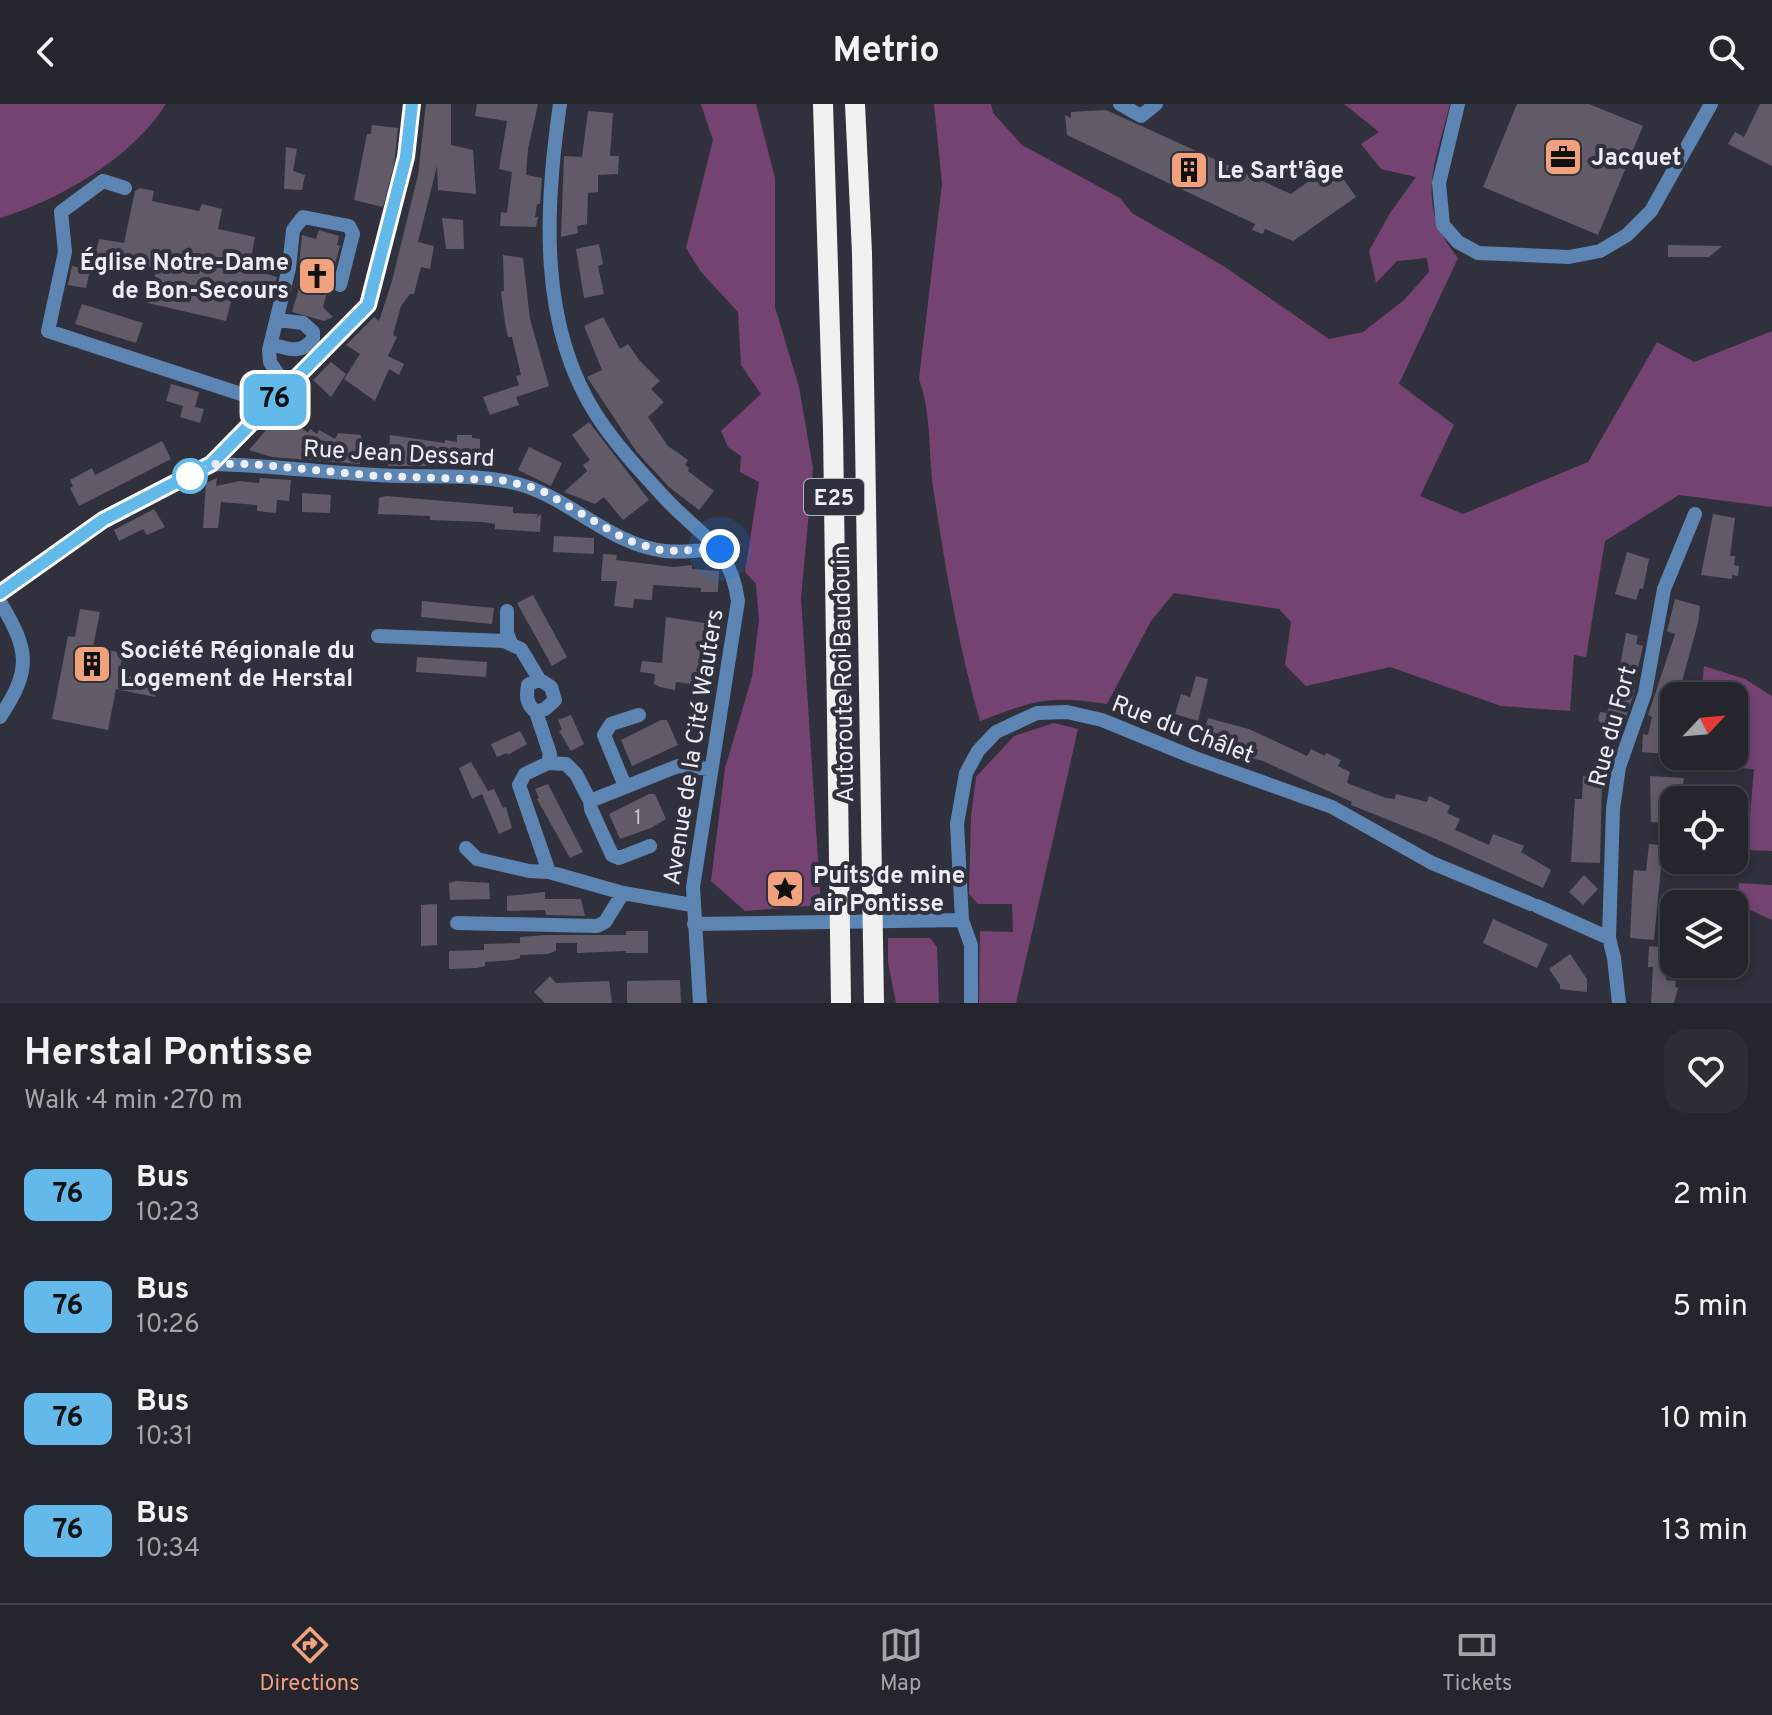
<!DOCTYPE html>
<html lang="en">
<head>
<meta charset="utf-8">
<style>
  :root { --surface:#24252d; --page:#2c2d35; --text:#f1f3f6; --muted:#a3a5aa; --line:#414249; --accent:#f1a17c }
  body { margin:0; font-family:Overpass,sans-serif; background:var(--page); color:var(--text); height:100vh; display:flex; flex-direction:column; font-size:30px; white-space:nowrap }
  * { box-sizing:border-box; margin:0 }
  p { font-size:26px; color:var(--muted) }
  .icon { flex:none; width:44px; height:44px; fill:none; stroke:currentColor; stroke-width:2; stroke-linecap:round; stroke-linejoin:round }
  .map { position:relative; height:899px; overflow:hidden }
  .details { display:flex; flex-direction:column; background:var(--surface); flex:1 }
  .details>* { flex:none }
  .badge { padding:0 16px; border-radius:12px; font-size:28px; line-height:52px }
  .needle { width:52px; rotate:64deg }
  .fabs { position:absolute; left:1660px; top:578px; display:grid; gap:16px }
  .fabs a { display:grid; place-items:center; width:88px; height:88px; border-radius:16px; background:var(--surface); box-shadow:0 4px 12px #0003,0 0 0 2px var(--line); font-size:40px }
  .you { position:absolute; width:40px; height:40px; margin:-20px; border:6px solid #fff; border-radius:50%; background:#1a73e8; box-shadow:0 0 0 12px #1a73e833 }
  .map>.badge { position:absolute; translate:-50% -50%; box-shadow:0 0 0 4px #fff }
  .round { display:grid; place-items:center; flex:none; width:84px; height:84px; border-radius:24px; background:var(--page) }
  .head { display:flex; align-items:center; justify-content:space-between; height:136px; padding:0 24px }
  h1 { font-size:38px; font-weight:700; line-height:60px }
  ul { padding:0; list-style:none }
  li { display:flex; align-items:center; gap:24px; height:112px; padding:0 24px }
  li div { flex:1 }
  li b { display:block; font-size:30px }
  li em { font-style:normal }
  li .badge { min-width:88px; font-weight:700; text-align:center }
  header { display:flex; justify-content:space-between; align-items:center; height:104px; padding:0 24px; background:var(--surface); font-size:36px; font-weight:700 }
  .tabs { display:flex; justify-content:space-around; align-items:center; height:112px; border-top:2px solid var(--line); background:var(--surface); font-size:22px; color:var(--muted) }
  .tabs a { display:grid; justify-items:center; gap:4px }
  .tabs .selected { color:var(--accent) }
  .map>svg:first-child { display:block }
  .green { fill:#754372 }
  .building { fill:#605b67 }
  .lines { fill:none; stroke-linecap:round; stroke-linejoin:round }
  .minor { stroke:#5d85b3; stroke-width:14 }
  .highway { stroke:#f1f1f1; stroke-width:20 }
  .line-casing { stroke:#fff; stroke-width:18 }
  .line { stroke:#63b9e9; stroke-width:12 }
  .walk { stroke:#edeef5; stroke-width:8; stroke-dasharray:0 14.4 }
  .stop-dot { fill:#fff; stroke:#63b9e9; stroke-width:4 }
  .labels { text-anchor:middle; stroke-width:8; stroke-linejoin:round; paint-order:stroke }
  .number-label { font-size:20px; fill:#cac9d2 }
  .shield { fill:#30313c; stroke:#b4b5be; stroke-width:2 }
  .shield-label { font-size:22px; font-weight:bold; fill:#edeef5 }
  .poi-label { font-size:24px; font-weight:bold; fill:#edeef5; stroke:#30313c; text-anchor:start }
  .street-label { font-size:24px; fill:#edeef5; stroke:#30313c }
</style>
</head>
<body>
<header><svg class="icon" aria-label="back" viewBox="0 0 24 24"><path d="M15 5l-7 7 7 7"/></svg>Metrio<svg class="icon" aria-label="search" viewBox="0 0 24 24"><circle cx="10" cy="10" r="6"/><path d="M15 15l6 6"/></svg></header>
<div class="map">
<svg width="1772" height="899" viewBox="0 0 1772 899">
  <rect width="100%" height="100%" fill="#30313c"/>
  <path class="green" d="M0,0h166c-35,55 -105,95 -166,114z
    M701,0h55l19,74v129l24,80 14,81 -12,130 20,307 -76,6 -34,-30 14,-113 27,-91 7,-57 -3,-36 -11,-12 14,-90 -19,-10 1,-16 -13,-9 -7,-16 40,-37 -20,-29 -3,-53 -37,-40 -15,-24 27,-108z
    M934,0h57l2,9 29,32 98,53 12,15 90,52 107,74 34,-7 41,-32 25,-28 -2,-14 -30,3 -21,22 -7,-32 21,-38 26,-36 -35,-8 -20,-25 18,-12 -35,-28h106c-15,62 -36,99 8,154l-59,126 55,41 -34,71 43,18 125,-52 69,-120 37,20 78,-31v176l-93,-12 -74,46 -19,116 -12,-2 -4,56 -69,-5 -111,-39 -84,19 -21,-21 6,-43 -12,-13 -105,-16 -23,28 -44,83c-60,-9 -71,-4 -127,17 -22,-76 -35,-155 -47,-234 -5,-38 -1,-70 -14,-108l23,-195z
    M1704,562l41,13 27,17v155l-25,-1 7,-81 -51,-3v-10h31v-60h-33z
    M1054,619l24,6 -62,274h-37l1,-72 33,1 -1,-28h-34l-9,-10 2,-77 5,-40 38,-41z
    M1739,779l33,2v35l-35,-16z
    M888,834h42l7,9 2,56h-43l-8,-41z"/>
  <path class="building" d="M426,0h25v41l22,5 3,44 -38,-4 -1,-24 -19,76 16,4 -4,23 -9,-2 -7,27h-4l-9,12 -8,29 4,2 -9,19 16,8 -5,11 -10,-6 -14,32 -31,-22 16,-25 -14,-9 28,-28 5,4 13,-40 26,-106z
    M477,0h61l-10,45 -2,26 16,3 -2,26h-3l-2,13h3l-2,10 -36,-1 1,-14 6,1 5,-41 -13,-3 8,-48 -32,-5z
    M1517,0h72l54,22 -45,109 -115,-48z
    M1760,0h12v62l-44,-22 7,-12 9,5z
    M1106,6l185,84 42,-30 23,33 -63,44 -28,-12 -2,5 -11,-4 3,-6 -188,-89 -2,-20 6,3v-6z
    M588,7l25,2 -3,43h9l-1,18 -20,1v17l-10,1 -1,31 -10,2 1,7 -17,4 3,-81 18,1z
    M372,21l26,3 -4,37 -11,42 -29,-7 13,-66h4z
    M286,43l11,2 -4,22 12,4 -3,15 -18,-1z
    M140,84l14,3 -2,10 47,10 3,-7 20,5 -4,20 37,8 -6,32 28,8 -6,23 -6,2 -32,-9 -7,28 -78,-18 9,-35 -62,-12 4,-17 25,4 11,-52z
    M442,114l21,2 1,29h-18z
    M319,126l20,6 -2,9 3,1 -17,61 10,10 -9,4 -32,-9 13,-44 -6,-2 3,-31 14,4z
    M599,140l4,20 -5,2 6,28 -20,4 -8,-49z
    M1668,141l54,1 -13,11h-41z
    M503,151l20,3 7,61 19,67 -33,11 3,8 -29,10 -7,-18 36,-12 -3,-9 5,-1 -9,-38h-4l-3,-14 -4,-32h3z
    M72,162l18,4 -4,18 -18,-3z
    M82,200l61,19 -7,20 -61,-19z
    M603,213l17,32 8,-5 11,16 21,21 -9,8 13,13 -16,15 20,29 20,14 -3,5 4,3 -1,3 26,20 -15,19 -30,-23 -33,-36 -49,-74 15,-7 -18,-44z
    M331,258l15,12 -15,23 -18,-17z
    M171,280l28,8 -4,15 9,2 -4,14 -20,-6 3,-11 -17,-5z
    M278,312l16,14 4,-5 10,8 2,-4 7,5 2,-4 16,9 3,-6 23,2 -1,29 -88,-7 -23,-7z
    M589,318l60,78 -26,20 -19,-23 -9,7 -31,-12 23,-21 -4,-6 7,-5 -18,-25z
    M390,331l55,8v-3l12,2v-7h15v3l8,1v13h-12v4l-18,-2 -1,12h-61z
    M162,337l9,18 -92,47 -9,-18 3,-2 -3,-6 22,-12 3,7z
    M529,343l33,16 -11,23 -33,-16z
    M217,374l-1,8 24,-5 19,2 1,-5 31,2 -2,21 -12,-1 -1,13 -19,-2v-6l-36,-3 -3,26h-15l3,-45z
    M302,389l29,2 -1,18 -28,-1z
    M386,392l127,11v6l25,1 -2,4 5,-4 -1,18 -45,-3v-5l-12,-2 -53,-2v-4l-52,-2 1,-16z
    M154,405l11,18 -18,8 -4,-6 -24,12 -5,-11z
    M1713,410l22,4 -5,38h5l-1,9 5,1 -1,10 -6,-1v4l-31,-4z
    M554,432l40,2v16l-41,-2z
    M1627,448l22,7 -6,30 -3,-1 -4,12 -21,-6z
    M603,450l14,1 -1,5 58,7 18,-2v4l27,2 -1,21h-17v-4l-48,-3 -1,15 -18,-1 -1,9 -19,-2 3,-25h-16z
    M533,491l34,62 -15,9 -35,-63z
    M1675,495l25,7 -2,17 -20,73h-4l-8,58 -24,-2 1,-18 5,1 4,-18 -4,-2 27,-81 -8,-3z
    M422,497l72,7 -2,16 -71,-7z
    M80,505l20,3 -7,35 30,6 -4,21 38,8 -2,15 -39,-8 -8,41 -56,-11 16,-83 7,1z
    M666,513l57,9 -10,61 -37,-5 -1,8 -15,-3 -6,-3 1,-10 -15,-2 2,-11 20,2z
    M1626,529l12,3 -2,8 7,2 -5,22 -5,-1 -6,20 8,3 -12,36 -8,-1 -1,5 -10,-2 -6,-9 2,-7 7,1 10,-29z
    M417,553l70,5 -1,15 -70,-5z
    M1196,572l12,3 -10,42 -23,-7 6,-20 9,3z
    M571,611l13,29 -13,7 -12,-20 3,-1 -4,-10z
    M1208,614l41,11 58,27 4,-7 14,7 1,-3 15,7 -3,6 12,6 -3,11 39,15 9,1 1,-5 31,8 2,-6 21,10 -3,7 13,6 -5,11 34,15 4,-11 11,4 20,8 -3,6 30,18 -8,18 -107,-49 -85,-34 1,-3 -89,-41 -16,-4 3,-6 -47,-15z
    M661,616h6l11,25 -46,21 -11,-26z
    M520,627l7,13 -19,11 -1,-2 -10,4 -6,-13z
    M471,658l17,29 6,-2 9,19 3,-1 6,21 -13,6 -17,-40 -10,5 -13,-31z
    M1583,672l19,1 -2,86 -29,-1 4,-63h7z
    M1650,672l34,2 -3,20 -7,-1v27l-23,-2z
    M548,680l35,68 -13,6 -33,-59 2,-1 -4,-9z
    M649,690h6l11,25 -15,9 -31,11 -11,-25z
    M1649,740l23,2 -3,21h-8l-7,73 -24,-2 3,-61 1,-7 12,1z
    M1584,771l14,14 -15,16 -14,-13z
    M456,777l33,2 1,16 -40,1 -1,-17z
    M545,788v7h36l4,17 -39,-1 -1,-5 -38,1v-15z
    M437,800v41l-16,1v-41z
    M1493,815l55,25 -11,24 -54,-25z
    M626,827h22v22h-22v-2l-49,2v-10h-21v8l-9,3 -27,1v3l-8,2 -27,2v4l-8,2 -28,1v-18l35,-1v-6l36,-1v-6l26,-2h80z
    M1649,842l24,2 -1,11h-4l-2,21 10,1 -1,6 3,1 -4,15h-23l2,-36h-5z
    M1570,850l17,25v13l-27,-3v-4l-11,-16z
    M550,872l6,7 53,-2 3,22h-67l-11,-11z
    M680,876l1,23h-54v-22z"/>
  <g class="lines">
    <path class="minor" d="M560,0c-15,103 -22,221 37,312 19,29 43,55 66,80 35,39 67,47 75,105l-45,286 7,116
      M1120,0l21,12 15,-12
      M1458,0l-19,79 4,42 15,17 20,11 91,4 31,-6 27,-16 24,-24 60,-107
      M125,84l-22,-7 -42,31 4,40 -17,79 224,73
      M271,240c17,5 30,11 42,-5v-7l-10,-9 -25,-3
      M287,284l-17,-26 -1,-12 20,-82 4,-38 10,-13 46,9 4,8 -13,51
      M211,360c55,1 110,8 165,11 44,3 91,-2 134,7 56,11 98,63 155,69 18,2 37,-1 55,-2
      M0,489l103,-73 108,-56 157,-159 38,-148 6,-53
      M0,498c29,48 32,67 0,115
      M507,507v22l4,10
      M378,532l126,5 17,8 18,30
      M536,608c-10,-8 -10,-16 -8,-27l11,-6 12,8 4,13 -10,9 -9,3 14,42 -2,9 -23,11 -6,11 30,87
      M548,659l18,1 10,10 14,27 88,-35 33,3
      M625,682l-21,-51 7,-11 28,-9
      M590,697l1,8 21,46 7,3 31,-12
      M466,744l11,11 52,12 20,1 74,21 69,12
      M1537,802l72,32
      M962,816l9,25v58
      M457,819l140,3 8,-4 18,-29
      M694,820l268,-4 -5,-96 9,-51 12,-22 18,-19 41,-19 30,-1 35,8 93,38 137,49 100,56 99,41
      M1619,899l-5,-45 -5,-20 4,-129 6,-42 26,-74 19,-104 31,-75"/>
    <path class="highway" d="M823,0l10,326 8,573
      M855,0l7,149 12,750"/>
  </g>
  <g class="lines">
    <defs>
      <path id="line" d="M0,489l103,-73 108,-56 157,-159 38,-148 6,-53"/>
    </defs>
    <use href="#line" class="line-casing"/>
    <use href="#line" class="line"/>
    <path class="walk" d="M190,372l21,-12h41l125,12 124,4 38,9 88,51 25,8 14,3 54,-2"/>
  </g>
  <defs>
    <symbol id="office-square" viewBox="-11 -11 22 22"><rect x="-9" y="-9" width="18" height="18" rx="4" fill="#f1a17c" stroke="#30313c"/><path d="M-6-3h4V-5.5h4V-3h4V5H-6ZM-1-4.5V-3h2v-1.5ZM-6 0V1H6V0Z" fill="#111"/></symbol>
    <symbol id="building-square" viewBox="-11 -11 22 22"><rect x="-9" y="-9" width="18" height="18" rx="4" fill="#f1a17c" stroke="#30313c"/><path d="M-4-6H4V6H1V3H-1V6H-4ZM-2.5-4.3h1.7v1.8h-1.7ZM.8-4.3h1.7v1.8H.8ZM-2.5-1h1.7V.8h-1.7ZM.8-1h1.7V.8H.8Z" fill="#111"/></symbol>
    <symbol id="church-square" viewBox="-11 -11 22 22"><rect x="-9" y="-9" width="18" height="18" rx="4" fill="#f1a17c" stroke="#30313c"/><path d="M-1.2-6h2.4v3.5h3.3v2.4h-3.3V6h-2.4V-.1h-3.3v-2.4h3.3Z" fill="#111"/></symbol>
    <symbol id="sight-square" viewBox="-11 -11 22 22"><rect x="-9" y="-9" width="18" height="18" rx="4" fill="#f1a17c" stroke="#30313c"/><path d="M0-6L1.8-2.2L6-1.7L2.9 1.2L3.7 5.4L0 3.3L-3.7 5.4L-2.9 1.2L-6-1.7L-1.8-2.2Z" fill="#111"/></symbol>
  </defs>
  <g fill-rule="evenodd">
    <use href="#office-square" x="1541" y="31" width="44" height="44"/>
    <use href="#building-square" x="1167" y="44" width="44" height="44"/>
    <use href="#church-square" x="295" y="150" width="44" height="44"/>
    <use href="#building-square" x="70" y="538" width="44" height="44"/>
    <use href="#sight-square" x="763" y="763" width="44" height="44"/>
  </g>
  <circle class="stop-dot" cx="190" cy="372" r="16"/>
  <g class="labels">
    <g class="number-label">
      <text x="638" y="720">1</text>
    </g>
    <rect class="shield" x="804" y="375" width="60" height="36" rx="6"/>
    <g class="shield-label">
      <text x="834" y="401">E25</text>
    </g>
    <g class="poi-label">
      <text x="1591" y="61">Jacquet</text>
      <text x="1217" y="74">Le Sart'âge</text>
      <text x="289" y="166" text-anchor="end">Église Notre-Dame<tspan x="289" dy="28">de Bon-Secours</tspan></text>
      <text x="120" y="554">Société Régionale du<tspan x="120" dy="28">Logement de Herstal</tspan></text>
      <text x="813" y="779">Puits de mine<tspan x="813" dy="28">air Pontisse</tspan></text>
    </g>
    <g class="street-label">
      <text transform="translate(399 349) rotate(3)" y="8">Rue Jean Dessard</text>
      <text transform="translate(843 570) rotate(-91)" y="8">Autoroute Roi Baudouin</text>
      <text transform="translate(1612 622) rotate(-75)" y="8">Rue du Fort</text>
      <text transform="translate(1183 625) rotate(21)" y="8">Rue du Châlet</text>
      <text transform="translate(693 643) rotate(-81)" y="8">Avenue de la Cité Wauters</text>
    </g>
  </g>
</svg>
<div class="fabs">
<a><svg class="needle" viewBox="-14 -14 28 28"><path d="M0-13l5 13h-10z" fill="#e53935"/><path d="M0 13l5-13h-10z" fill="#a3a5aa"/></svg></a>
<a><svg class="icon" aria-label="locate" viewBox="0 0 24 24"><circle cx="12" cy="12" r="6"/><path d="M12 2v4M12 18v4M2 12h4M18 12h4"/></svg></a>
<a><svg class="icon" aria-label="layers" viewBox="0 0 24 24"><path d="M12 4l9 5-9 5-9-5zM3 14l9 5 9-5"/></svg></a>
</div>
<div class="you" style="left:720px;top:445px"></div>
<b class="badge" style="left:275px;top:296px;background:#63b9e9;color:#111">76</b>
</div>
<section class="details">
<div class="head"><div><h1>Herstal Pontisse</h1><p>Walk · 4 min · 270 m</p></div><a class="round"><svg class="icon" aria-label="heart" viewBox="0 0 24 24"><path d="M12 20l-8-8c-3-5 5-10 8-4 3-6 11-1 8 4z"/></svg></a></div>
<ul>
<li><span class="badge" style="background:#63b9e9;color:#111">76</span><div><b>Bus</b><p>10:23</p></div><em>2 min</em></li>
<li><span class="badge" style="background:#63b9e9;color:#111">76</span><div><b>Bus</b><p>10:26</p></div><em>5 min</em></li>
<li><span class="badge" style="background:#63b9e9;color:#111">76</span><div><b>Bus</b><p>10:31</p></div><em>10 min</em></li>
<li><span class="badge" style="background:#63b9e9;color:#111">76</span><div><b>Bus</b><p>10:34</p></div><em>13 min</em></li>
</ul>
</section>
<nav class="tabs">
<a class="selected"><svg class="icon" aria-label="directions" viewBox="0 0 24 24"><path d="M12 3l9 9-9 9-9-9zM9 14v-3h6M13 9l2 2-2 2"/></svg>Directions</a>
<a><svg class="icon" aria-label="map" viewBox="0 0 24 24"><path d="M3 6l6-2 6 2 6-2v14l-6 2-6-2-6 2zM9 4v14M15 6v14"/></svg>Map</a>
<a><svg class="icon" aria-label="tickets" viewBox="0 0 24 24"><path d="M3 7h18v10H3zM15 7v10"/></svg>Tickets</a>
</nav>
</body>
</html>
